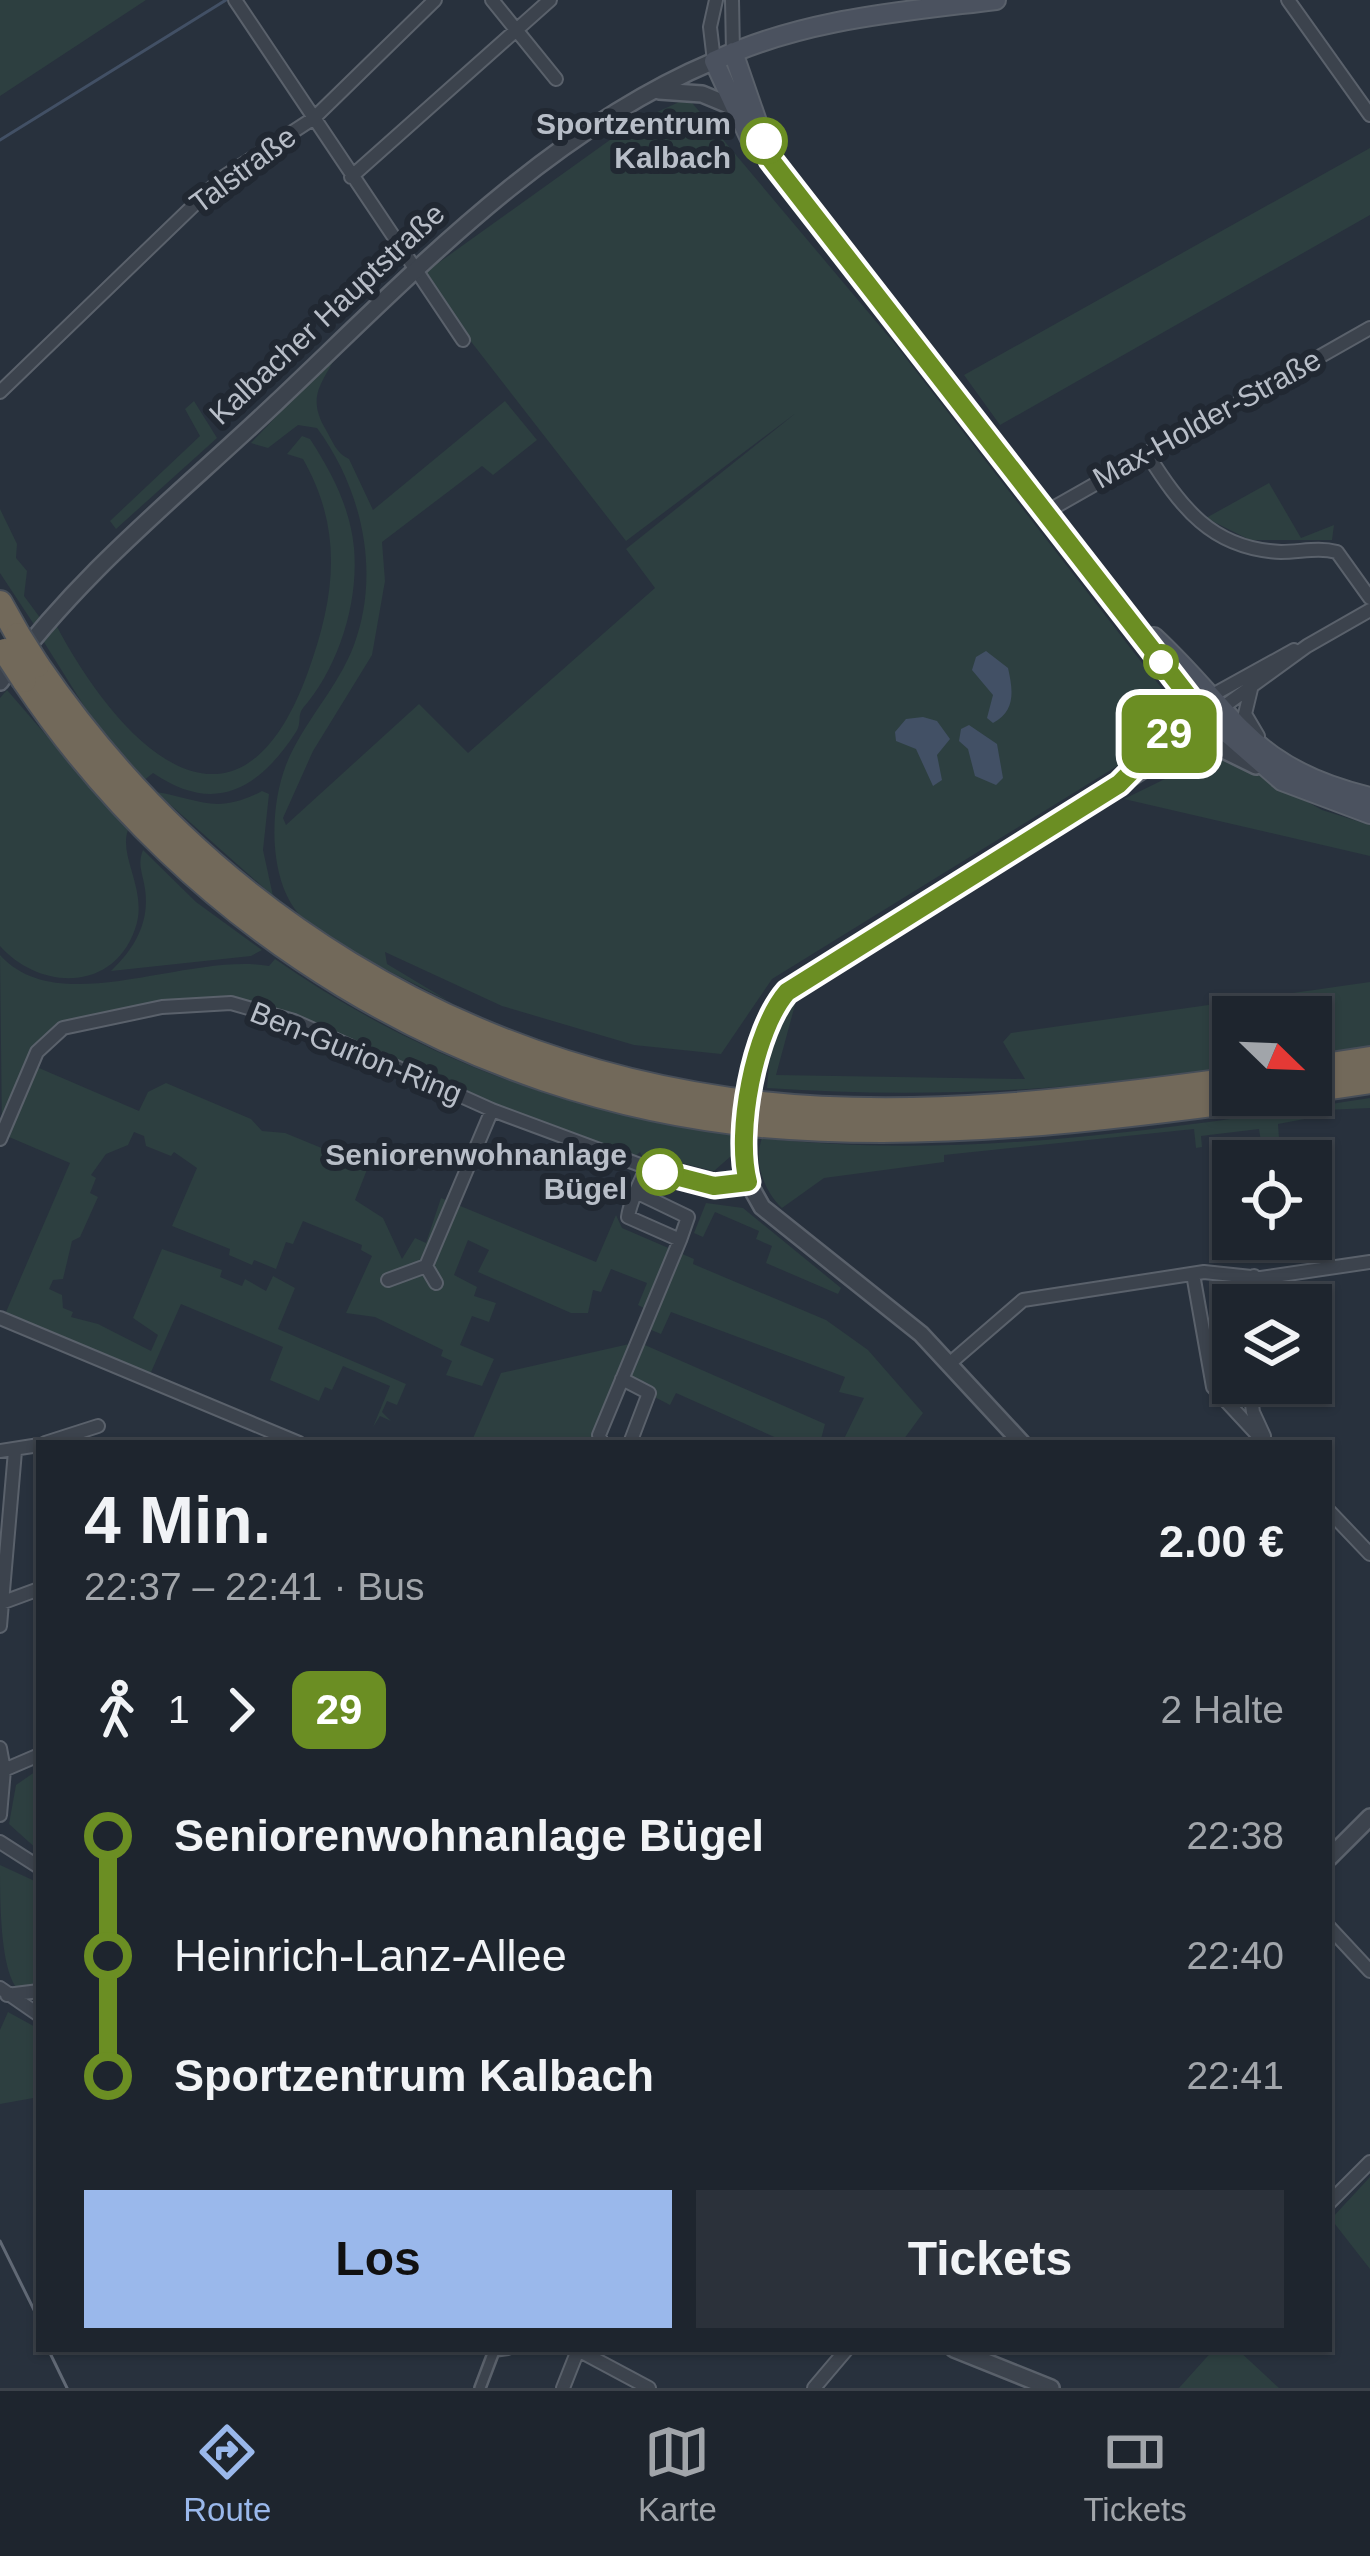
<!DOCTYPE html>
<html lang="de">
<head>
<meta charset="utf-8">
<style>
  :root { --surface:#1e252e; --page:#2b313a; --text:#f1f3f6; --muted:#a1a5aa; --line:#3c424a; --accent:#9ab8eb }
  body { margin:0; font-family:Arial,sans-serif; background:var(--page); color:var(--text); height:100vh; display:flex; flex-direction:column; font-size:45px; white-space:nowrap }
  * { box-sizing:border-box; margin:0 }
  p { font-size:39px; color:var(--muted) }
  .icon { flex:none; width:66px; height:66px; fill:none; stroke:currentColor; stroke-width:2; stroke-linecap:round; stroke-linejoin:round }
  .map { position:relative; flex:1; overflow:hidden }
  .details { position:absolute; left:36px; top:1440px; width:1296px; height:912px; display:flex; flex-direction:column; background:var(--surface); border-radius:0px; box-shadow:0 3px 9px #0004,0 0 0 3px var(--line) }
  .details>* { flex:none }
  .badge { padding:0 24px; border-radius:18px; font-size:42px; line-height:78px }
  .needle { width:78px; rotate:113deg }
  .buttons { position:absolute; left:1212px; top:996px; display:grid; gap:24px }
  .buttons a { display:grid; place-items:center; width:120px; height:120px; border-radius:0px; background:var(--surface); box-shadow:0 3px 9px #0004,0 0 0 3px var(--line); font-size:60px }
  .map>.badge { position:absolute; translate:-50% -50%; box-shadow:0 0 0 6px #fff }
  .legs { display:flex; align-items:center; gap:18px; height:132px; padding:0 48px; font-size:39px }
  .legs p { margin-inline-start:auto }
  .headline { display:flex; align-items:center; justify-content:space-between; height:204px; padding:0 48px }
  h1 { font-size:66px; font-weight:700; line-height:90px }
  .action { display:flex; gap:24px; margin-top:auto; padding:24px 48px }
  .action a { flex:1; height:138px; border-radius:0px; background:var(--accent); color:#111; font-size:48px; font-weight:700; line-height:138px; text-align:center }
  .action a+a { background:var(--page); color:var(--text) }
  ul { padding:0 48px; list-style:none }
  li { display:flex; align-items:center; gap:42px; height:120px; font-size:45px }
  li i { display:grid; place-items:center; width:18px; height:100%; margin:0 15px; background:currentColor }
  li i::after { content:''; width:30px; height:30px; margin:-15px; border:9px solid; border-radius:50%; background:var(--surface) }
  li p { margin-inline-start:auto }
  li:first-child i { background:linear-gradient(#0000 50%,currentColor 0) }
  li:last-child i { background:linear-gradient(currentColor 50%,#0000 0) }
  .dock { display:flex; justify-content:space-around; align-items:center; height:168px; border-top:3px solid var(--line); background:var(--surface); font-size:33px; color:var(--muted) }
  .dock a { display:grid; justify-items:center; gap:6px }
  .dock .current { color:var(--accent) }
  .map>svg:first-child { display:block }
  .green { fill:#2d3f40 }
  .water { fill:#425065 }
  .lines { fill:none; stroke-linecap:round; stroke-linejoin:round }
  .stream { stroke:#425065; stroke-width:3 }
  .pedestrian-casing { stroke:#5a616b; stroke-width:14 }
  .minor-casing { stroke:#5a616b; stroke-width:16 }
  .tertiary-casing { stroke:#5a616b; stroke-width:20 }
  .secondary-casing { stroke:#5a616b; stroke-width:22 }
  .motorway-casing { stroke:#474e58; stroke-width:28 }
  .pedestrian { stroke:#3c434d; stroke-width:9 }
  .minor { stroke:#3c434d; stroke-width:12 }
  .tertiary { stroke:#3c434d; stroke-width:15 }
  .secondary { stroke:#4b525f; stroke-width:18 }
  .motorway { stroke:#72695a; stroke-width:24 }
  .tram { stroke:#616975; stroke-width:3 }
  .tertiary-bridge-casing { stroke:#5a616b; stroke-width:20; stroke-linecap:butt }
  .motorway-bridge-casing { stroke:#474e58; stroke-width:28; stroke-linecap:butt }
  .tertiary-bridge { stroke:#3c434d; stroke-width:15 }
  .motorway-bridge { stroke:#72695a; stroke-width:24 }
  .line-1-casing { stroke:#fff; stroke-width:27 }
  .line-1 { stroke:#6b8e23; stroke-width:18 }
  .stop-1-dot { fill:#fff; stroke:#6b8e23; stroke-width:6 }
  .labels { text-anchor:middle; stroke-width:12; stroke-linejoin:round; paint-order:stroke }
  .stop-label { font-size:30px; font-weight:bold; fill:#b8bec8; stroke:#212832; text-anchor:end }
  .street-label { font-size:30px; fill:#b8bec8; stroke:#212832 }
</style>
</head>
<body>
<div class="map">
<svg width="1370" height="2388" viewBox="0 0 1370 2388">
  <rect width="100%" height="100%" fill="#28313d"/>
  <path class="green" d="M0,0h146l-146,96z
    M688,98l207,246 282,364 -42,47 -363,224 -51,75 -87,-9 -132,-39 -117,-54 2,12 60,36c-32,-16 -131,-63 -150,-88 -28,-35 -28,-103 -11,-147 17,-43 52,-77 68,-120 27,-73 8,-156 -37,-217l-19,-3 -30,23 -17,-5 87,-91c-14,30 -33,43 -12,78 7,12 10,23 23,29l24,51 132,-109 32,39 -44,35 -11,-9 -100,76 3,39 -13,74 -59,96 -30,67 3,7 133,-121 49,49 187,-165 -29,-39 170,-136 -170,128 -206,-265 215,-154z
    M1370,148v67l-370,210 -36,-50z
    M194,401l23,37 -101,91 -6,-8 90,-85 -15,-27z
    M302,436l8,3c22,34 40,68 44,109 5,57 -17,121 -51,160 -6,7 -1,15 -7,24 -38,58 -81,83 -143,41l-10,8 -54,-67 -47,-75 13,-16c63,121 182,244 253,49 27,-75 36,-141 -5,-213l-16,-5z
    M1269,483l32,55 33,-13 -2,15h-82l-44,-22z
    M0,509l17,35 -1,14 11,13 -3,25 17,23 -6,7 -35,-53z
    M7,690l121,140c-10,27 21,62 7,99 -22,64 -96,61 -135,17v-248z
    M1214,750l108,60 48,15v31l-246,-57 88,-43z
    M262,791l7,3 -6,56 10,46 -117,-104c41,6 60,24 106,-1z
    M143,850l53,52 66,48 -11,6 -140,15c23,-22 39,-48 34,-82 -2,-15 -8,-24 -2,-39z
    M0,955c59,66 187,-3 269,11l6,-7c138,96 291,154 457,176l-1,21 -17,15 -49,-12 -18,8 -7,-15 -10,9 -138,-51 -198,-89 -96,-18 -135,25 -31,37 107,46 9,-19 18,-9 85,36 11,12 23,2 83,34 -13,33 28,18 19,41 13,-21 11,5 15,-45 155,64 20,-47 6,13 72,31 -1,5 133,56 42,30 55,63 -22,30h-59l22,-45 -25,-6 6,-15 -174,-65 -10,22 -17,-7 6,-16 -12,-6 9,-22 -36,-14 -10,23 -8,-2 -5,23h-17l-93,-41 11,-22 -21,-10 -14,35 23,12 -3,9 22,7 -7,19 -17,-6 -12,29 34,14 -12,27 -36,-11 6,-14 -11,-5 2,-6 -68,-33 -29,-4 26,-57 -11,-6 1,-5 -59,-24 -10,23 -7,-2 -10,27 -22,-9 -2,5 -23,-10 1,-6 -58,-23 25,-58 -23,-16 -3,4 -25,-10 -2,-10 -10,-4 -6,13 -22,9 -15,21 5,3 -6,15 8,4 -18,40 -8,4 -9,38 -10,1 -4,9 13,6 1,13 10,4 -2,5 27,7 53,27 7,-16 -25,-17 29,-69 60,21 -2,7 22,9 3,-7 21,12 7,-15 22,12 -17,41 128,55 -9,21 -10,-4 -5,11 9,9 -11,-5 -7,11 17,-41 -47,-20 -11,24 -7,-3 -6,14 -49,-21 13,-33 -102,-43 -33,75 -145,-60 67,-156 -68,-29z
    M1370,982v64l-59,8v-37h-78v49c-156,25 -310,33 -466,22l4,-45 25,-42 -20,74 249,4 -22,-37 8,-9z
    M1370,1098v10l-44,2v5l-48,9 1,14 -18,4 -2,-13 -58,7 1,11 -6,1 -2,-19 -250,26v7l-120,16 -42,30c-18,-17 -29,-46 -20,-70 200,23 414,-10 608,-40z
    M706,1203l37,5 98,80 -3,6 -72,-31 6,-17 -16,-7 3,-8 -44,-19 -12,25 -9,-4z
    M638,1342l187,82 -5,19h-32l-112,-50 -6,12 -48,-25 -27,63h-124l30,-70z
    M39,1769v82l-30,-27 7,-39z
    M0,1865l39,18v101l-22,4c-17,-20 -17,-90 -17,-123z
    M8,2012l31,17v68l-39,7v-74z
    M1370,2177v92l-39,-50z
    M1214,2349h23l42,39h-100z"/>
  <path class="water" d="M986,651l22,17c5,22 8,43 -15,55l-6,-5 6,-23 -21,-25 4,-13z
    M923,717l14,4 13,18 -13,16 5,25 -9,6 -17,-37 -20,-8 -1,-9 11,-13z
    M969,725l28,19 6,34 -7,7 -21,-9 -7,-27 -9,-8 2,-12z"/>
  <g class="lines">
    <path class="stream" d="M0,140l226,-140"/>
    <defs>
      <path id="pedestrian" d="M480,2388l14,-37 14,-2"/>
      <path id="minor" d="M235,0l228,340
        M492,0l64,79
        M732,0l1,52
        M1288,0l82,115
        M714,61l-4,-34 6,-27
        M351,177l199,-177
        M0,392l222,-214 92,-60 121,-118
        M1146,452c35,55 65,97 135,100 20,0 37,-5 56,0l33,46
        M1046,512l324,-184
        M1251,689l-6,25 13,22
        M1209,697l85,-47
        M1219,710l88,-64 63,-36
        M0,1139l37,-87 26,-24 99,-21 69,-4 63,18 198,89 167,62 55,14 34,-4
        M636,1192l52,25 -8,23 -52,-23c2,-16 12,-34 19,-50
        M426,1266l10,17
        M1193,1274l20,113 52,56
        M388,1280l38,-14 66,-156
        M1240,1305l14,-29
        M0,1318l299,125
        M949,1364l74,-64 181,-28 57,6 109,-16
        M622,1379l27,14 -19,50
        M1249,1383l4,29 11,24
        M45,1443l53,-17
        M602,1443l-3,-8 81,-195
        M0,1451l39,-6
        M1329,1511l41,43
        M1,1603l38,-14
        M0,1626l15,-175
        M0,1748l4,22 -4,45
        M4,1770l35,-15
        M0,1842l39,25
        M1329,1927l41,44
        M0,1988l39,27
        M7,1995l32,-4
        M1329,2203l41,-41
        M576,2349l73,39
        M563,2388l15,-38
        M814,2388l33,-39"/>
      <path id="tertiary" d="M659,91l43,3 29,12
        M0,682c81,-111 178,-186 276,-279 130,-123 269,-271 438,-342
        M1173,752l36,-9 47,23
        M1138,765l64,-63
        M753,1072l12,-49 22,-31 383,-239 47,-41
        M746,1146l2,36 14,25 159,127 101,109
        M1329,1858l41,-41
        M954,2349l97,39"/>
      <path id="secondary" d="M996,0c-97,12 -193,19 -282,61l38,82 19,17 425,546 86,75 88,33
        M733,52l30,87
        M1154,637c82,76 94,131 216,160"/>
      <path id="motorway" d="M0,603l18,32
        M37,665c169,247 424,405 724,439 156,17 317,-3 472,-24
        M24,680c166,248 440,417 738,445 171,15 347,-6 516,-30
        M1311,1068l59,-9
        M1311,1090l59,-9"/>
    </defs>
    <use href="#pedestrian" class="pedestrian-casing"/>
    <use href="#minor" class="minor-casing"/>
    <use href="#tertiary" class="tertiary-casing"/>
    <use href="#secondary" class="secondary-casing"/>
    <use href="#motorway" class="motorway-casing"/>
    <use href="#pedestrian" class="pedestrian"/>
    <use href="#minor" class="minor"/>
    <use href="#tertiary" class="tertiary"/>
    <use href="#secondary" class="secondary"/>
    <use href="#motorway" class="motorway"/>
    <path class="tram" d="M0,2241l39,79
      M48,2349l19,39"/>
    <defs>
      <path id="tertiary-bridge" d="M746,1146l7,-74"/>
      <path id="motorway-bridge" d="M18,635l19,30
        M5,651l19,29"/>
    </defs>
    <use href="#tertiary-bridge" class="tertiary-bridge-casing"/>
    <use href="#motorway-bridge" class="motorway-bridge-casing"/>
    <use href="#tertiary-bridge" class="tertiary-bridge"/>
    <use href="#motorway-bridge" class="motorway-bridge"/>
  </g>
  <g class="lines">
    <defs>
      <path id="line-1" d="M660,1172l54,14 34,-4c-13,-49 6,-152 39,-190l332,-208 77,-78 -425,-546 -7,-19"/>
    </defs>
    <use href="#line-1" class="line-1-casing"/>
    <use href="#line-1" class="line-1"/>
  </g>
  <g class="stop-1-dot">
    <circle cx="764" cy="141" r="21"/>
    <circle cx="1161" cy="662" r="15"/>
    <circle cx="660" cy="1172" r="21"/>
  </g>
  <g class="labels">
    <g class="stop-label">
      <text x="731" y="134">Sportzentrum<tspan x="731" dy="34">Kalbach</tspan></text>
      <text x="627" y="1165">Seniorenwohnanlage<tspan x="627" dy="34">Bügel</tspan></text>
    </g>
    <g class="street-label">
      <text transform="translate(243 170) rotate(-37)" y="10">Talstraße</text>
      <text transform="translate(327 314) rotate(-43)" y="10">Kalbacher Hauptstraße</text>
      <text transform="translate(1207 419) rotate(-29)" y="10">Max-Holder-Straße</text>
      <text transform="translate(356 1053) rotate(22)" y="10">Ben-Gurion-Ring</text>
    </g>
  </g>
</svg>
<div class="buttons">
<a><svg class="needle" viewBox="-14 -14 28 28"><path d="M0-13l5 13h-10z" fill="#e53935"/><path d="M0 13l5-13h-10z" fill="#a1a5aa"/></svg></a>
<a><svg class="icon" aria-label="locate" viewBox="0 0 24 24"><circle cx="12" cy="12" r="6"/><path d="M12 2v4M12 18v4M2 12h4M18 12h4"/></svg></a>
<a><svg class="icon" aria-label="layers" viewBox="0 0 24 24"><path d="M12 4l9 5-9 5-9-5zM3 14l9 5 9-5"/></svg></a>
</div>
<b class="badge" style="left:1169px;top:734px;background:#6b8e23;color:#fff">29</b>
<section class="details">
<div class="headline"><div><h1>4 Min.</h1><p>22:37 – 22:41 · Bus</p></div><b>2.00 €</b></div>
<div class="legs"><svg class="icon" aria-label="walk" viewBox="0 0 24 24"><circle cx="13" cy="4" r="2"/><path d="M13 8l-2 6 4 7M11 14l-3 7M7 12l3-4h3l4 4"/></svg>1<svg class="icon" aria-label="forward" viewBox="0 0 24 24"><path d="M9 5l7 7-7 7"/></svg><b class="badge" style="background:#6b8e23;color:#fff">29</b><p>2 Halte</p></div>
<ul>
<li><i style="color:#6b8e23"></i><b>Seniorenwohnanlage Bügel</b><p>22:38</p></li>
<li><i style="color:#6b8e23"></i><span>Heinrich-Lanz-Allee</span><p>22:40</p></li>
<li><i style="color:#6b8e23"></i><b>Sportzentrum Kalbach</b><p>22:41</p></li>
</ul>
<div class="action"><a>Los</a><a>Tickets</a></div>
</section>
</div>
<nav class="dock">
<a class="current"><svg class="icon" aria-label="directions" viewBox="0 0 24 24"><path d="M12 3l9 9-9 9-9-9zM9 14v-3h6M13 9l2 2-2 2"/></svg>Route</a>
<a><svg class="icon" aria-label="map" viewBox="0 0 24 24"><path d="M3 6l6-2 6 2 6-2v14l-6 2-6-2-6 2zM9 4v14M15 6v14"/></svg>Karte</a>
<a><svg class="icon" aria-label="tickets" viewBox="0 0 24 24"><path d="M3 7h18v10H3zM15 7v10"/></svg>Tickets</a>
</nav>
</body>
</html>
